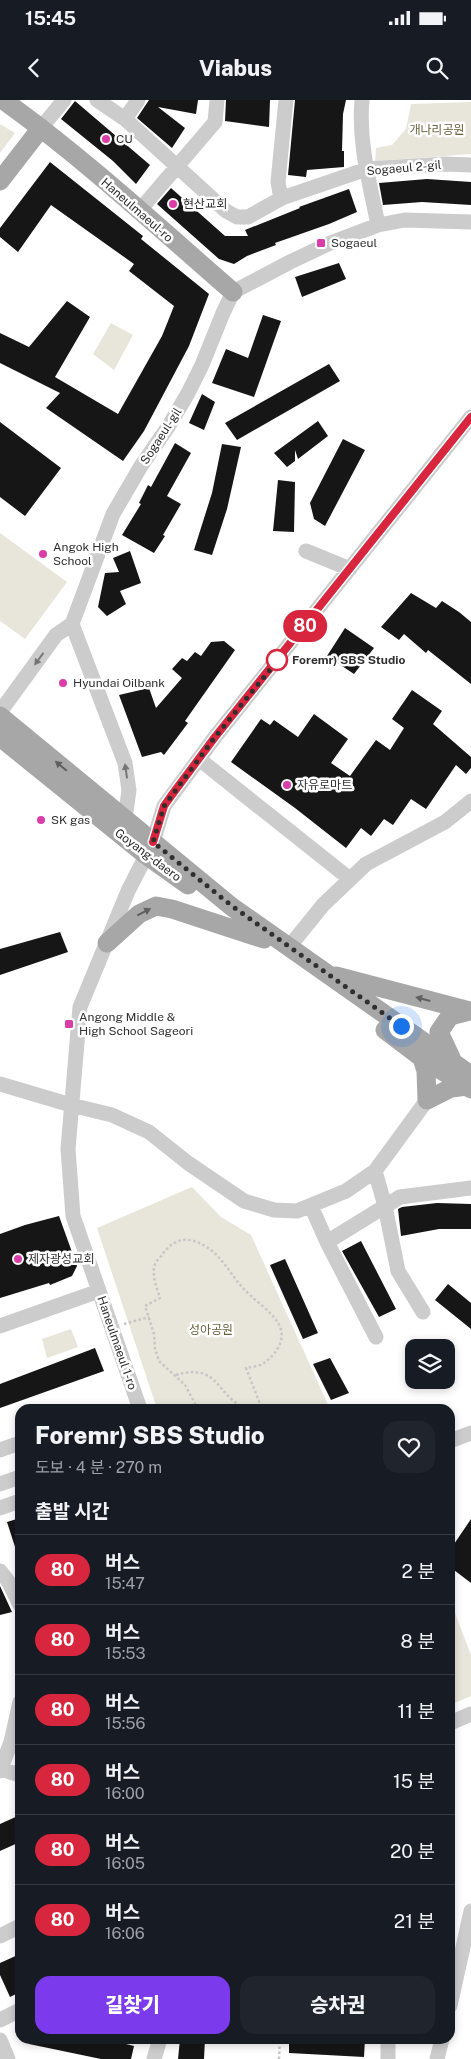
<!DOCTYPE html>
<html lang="ko">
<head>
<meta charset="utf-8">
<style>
  :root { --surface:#171b24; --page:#20242c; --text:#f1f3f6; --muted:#9ea1a6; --line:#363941; --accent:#7c3aed }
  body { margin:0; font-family:"Public Sans","Noto Sans KR",sans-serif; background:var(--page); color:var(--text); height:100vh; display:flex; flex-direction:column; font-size:19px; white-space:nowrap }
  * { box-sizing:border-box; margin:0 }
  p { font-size:16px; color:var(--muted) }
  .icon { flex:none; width:28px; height:28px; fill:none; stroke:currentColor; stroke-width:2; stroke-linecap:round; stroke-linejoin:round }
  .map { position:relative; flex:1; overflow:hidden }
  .details { position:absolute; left:15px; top:1304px; width:440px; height:640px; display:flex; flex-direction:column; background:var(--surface); border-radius:15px; box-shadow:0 2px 8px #0003 }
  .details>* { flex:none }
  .badge { padding:0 10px; border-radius:16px; font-size:18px; line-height:32px }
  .fabs { position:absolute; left:405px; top:1239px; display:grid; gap:10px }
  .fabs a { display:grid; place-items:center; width:50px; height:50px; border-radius:10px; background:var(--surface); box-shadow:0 2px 8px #0003; font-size:25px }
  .you { position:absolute; width:25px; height:25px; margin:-12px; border:4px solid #fff; border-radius:50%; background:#1a73e8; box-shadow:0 0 0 8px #1a73e833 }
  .map>.badge { position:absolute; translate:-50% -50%; box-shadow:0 0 0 2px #fff }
  h2 { padding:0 20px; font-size:19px; line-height:45px }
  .round { display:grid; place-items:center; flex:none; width:52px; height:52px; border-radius:15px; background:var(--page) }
  .overview { display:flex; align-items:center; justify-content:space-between; height:85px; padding:0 20px }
  h1 { font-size:24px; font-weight:800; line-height:38px }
  .action { display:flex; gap:10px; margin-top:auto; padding:10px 20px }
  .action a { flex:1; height:58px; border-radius:15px; background:var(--accent); color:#fff; font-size:20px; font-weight:800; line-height:58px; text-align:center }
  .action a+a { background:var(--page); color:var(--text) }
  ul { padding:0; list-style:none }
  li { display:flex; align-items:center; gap:15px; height:70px; padding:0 20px; border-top:1px solid var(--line) }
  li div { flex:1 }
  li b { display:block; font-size:19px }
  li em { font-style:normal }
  li .badge { min-width:55px; font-weight:700; text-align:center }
  .status { display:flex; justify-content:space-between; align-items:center; height:35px; padding:0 25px; background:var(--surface); direction:ltr }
  .status svg { height:14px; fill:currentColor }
  header { display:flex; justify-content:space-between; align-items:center; height:65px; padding:0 20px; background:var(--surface); font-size:22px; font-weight:800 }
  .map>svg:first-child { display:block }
  .green { fill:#e8e6db }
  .building { fill:#161616 }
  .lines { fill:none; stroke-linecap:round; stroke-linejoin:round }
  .path { stroke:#c6c6c6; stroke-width:2.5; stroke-dasharray:2.5 2.5; stroke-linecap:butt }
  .minor { stroke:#ccc; stroke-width:15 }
  .major { stroke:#a7a7a7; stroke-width:19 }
  .oneway { fill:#767676 }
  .oneway2 { fill:#5f5f5f }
  .line-casing { stroke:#fff; stroke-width:11 }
  .line { stroke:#d7263d; stroke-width:8 }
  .walk { stroke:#2f2f2f; stroke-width:5; stroke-dasharray:0 9 }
  .poi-dot { fill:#da3da8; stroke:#fff; stroke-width:2 }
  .stop-dot { fill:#fff; stroke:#d7263d; stroke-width:2.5 }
  .labels { text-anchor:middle; stroke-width:5; stroke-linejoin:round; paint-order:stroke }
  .park-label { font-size:12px; fill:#68653f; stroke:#fff }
  .poi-label { font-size:12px; fill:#2f2f2f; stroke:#fff; text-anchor:start }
  .street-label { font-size:12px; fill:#2f2f2f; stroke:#fff }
  .stop-label { font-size:12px; font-weight:bold; fill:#2f2f2f; stroke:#fff; text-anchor:start }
</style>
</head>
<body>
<div class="status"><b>15:45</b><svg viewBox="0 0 49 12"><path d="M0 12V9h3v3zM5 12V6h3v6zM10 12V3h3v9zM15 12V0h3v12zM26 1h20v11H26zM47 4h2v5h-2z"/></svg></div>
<header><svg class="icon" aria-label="back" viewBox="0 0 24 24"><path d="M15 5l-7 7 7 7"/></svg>Viabus<svg class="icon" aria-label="search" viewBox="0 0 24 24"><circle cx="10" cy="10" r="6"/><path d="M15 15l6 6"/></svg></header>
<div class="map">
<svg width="471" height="1959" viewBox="0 0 471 1959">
  <rect width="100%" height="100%" fill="#fff"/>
  <path class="green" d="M471,2v52l-96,7 1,-13 16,-3 14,-16 5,-25z
    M0,24l15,9 -15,20z
    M111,223l22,12 -19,35 -21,-16z
    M0,433l67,49 -42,57 -25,-18z
    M192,1087l29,30 30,18 79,174h-173l-60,-181z
    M71,1229l7,18 -31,11 -5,-19z
    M455,1513l16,42v41l-21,9v-90z"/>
  <path class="building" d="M149,0h49l-2,14 -38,-7 27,21 -13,20 -35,-30z
    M226,0h44l-1,27 -44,-6z
    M295,0h51l-3,14 -1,37h2v16l-37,3 -1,7 -18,-2z
    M75,1l75,64 -14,19 -23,-23 -52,-42z
    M50,62l93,74 -2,3 68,55 -20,52 -45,85 -21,30 -77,-53 14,-15 -60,-30v-30l29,14 38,-46 23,16 -35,60 63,37 44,-78 12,-30 -45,-35 5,-7 -83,-59 -33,47 -18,-15v-9z
    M427,79l44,3v23l-49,-3 -39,3 -4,-22z
    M171,88l54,48h23l-3,-6 55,-22 -1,-1 50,-18 8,23 -28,12 -54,19 1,2 -29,11 -13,8 -15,-5 -62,-55z
    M339,163l7,16 -44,18 -7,-20z
    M263,215l18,6 -27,76 -42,-14 14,-34 22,9z
    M329,264l11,17 -103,59 -12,-17z
    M202,294l13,8 -11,28 -15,-7z
    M318,321l10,15 -30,23 -3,-9v11l-8,6 -13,-14z
    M0,322l61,46 -36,48 -25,-19z
    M343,339l22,11 -40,76 -11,-7 -4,-16z
    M175,343l16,10 -24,43 14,8 -18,31 2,1 -11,17 -32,-18 19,-31 -2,-1 9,-18 3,2z
    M222,344l19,3 -14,62 -15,46 -18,-5 18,-57z
    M278,380l17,2 -1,50 -21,-1z
    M130,451l11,32 -21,8 6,13 -19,12 -9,-9 7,-34 14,-1 -6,-14z
    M411,493l25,15 6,-7 17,11 12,10v62l-43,-34 -2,3 -22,-19 -5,6 -18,-13z
    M345,528l29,20 -20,26 -27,-18z
    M224,541l11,9 -50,71 3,2 -24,32 -3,-3 -19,5 -23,-62 30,-7 7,20 26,-30 -10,-9 10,-11 5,3 8,-9 6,4 10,-14z
    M412,590l30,21 -9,13 38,33v11l-5,6 -10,-9 -30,44 -15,-10 -18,26 -9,-6 -13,17 -10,-8 -15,20 -51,-40 -64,-46 30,-43 9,6 4,-5 24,17 16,-23 34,25 -17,24 19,13 26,-36 14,10 14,-22 -12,-9z
    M60,832l8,20 -68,23v-26z
    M437,1103l34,1v25h-32l-38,7 -3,-27 4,-2z
    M59,1116l18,50 -5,10 -22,9 -1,-2 -49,15v-64l25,-9z
    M361,1141l35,68 -17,8 -37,-66z
    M285,1159l33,74 -15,6 -33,-74z
    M448,1184l23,19v26l-36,-29z
    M95,1248l9,23 -104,37v-24z
    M330,1258l19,35 -18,7 -18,-36z
    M20,1418v38h-2l-11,-34z
    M471,1419v64l-21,-16v-17z
    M0,1486l12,26 -12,3z
    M20,1715v27l-20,9v-27z
    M20,1854v38l-10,5 -10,-22v-12z
    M29,1939h77l28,7 -3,13h-30l-72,-15z
    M180,1939h25l-1,20h-26z
    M289,1939h76l-1,18 -75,-4z"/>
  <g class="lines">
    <path class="path" d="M124,1224l25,-7
      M176,1275c44,-13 39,21 71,34
      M198,1309l-13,-24 -26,-24 -4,-12 -1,-15 -9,-28 15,-8c-3,-10 -9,-23 -5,-34 1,-3 5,-6 7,-9 11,-16 25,-20 43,-9 17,10 25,28 38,42 10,12 32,25 37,39 6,14 -5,28 -16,36 -4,3 -12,4 -18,5l16,41
      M279,1959l1,-20"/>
    <path class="minor" d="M97,0l28,19 101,92 11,6h11l34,-19 85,-29 78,-5 26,1
      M362,0c-4,42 8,84 16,125
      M125,19l13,-19
      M41,28l23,-28
      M281,99l-3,-17 8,-82
      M139,111l76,-89 2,-22
      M306,451l44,18
      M0,612l56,-77 16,-11
      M199,659l151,120
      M125,719l4,-29 -4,-27 -53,-139 41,-110 28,-48 27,-39 19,-32 15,-30 21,-52 10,-21 57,-30 38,-18 50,-19 27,-5 66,2
      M289,847l34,-42 43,-41 79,-42 26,-21
      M0,984l71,21 41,10 37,17 39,31 56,38 30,9 23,1 49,-20 29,-20 52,-71
      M375,1071l10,35 13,65 25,41
      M311,1106l16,36
      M0,1226l99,-35
      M376,1237l-49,-95 73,-45 71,-9
      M140,1309l-67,-193 -5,-67 12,-142 48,-116 25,-49 11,-36 51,-69 256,-320
      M450,1341l21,-8
      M0,1350l20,-7
      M0,1384l20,-7
      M0,1408l20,-7
      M0,1471l8,10 12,24
      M450,1623l21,-9
      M0,1669l20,6
      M0,1671l11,-29 9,-40
      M0,1836l20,-10
      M450,1906l21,-95
      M0,1920l20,-10
      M0,1940l8,19
      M154,1959l6,-20
      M388,1959v-20
      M437,1959l5,-20"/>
    <path class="major" d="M3,0c81,58 155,127 230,192
      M0,81l41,-53
      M0,616l232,191 239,168
      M0,637l146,118 42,30
      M107,843l32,-29 17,-8 16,3 92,30
      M336,876l134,35
      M385,930l37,28 49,31
      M422,958l4,13 1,29 24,-12 16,-2
      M453,962l-14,-30 11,-16 20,-5"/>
  </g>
  <defs><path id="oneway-solid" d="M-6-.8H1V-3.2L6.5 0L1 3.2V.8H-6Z" transform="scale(1.25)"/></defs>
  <g class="oneway">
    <use href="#oneway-solid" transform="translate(39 559) rotate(126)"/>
    <use href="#oneway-solid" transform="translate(126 671) rotate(-98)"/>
  </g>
  <g class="oneway2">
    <use href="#oneway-solid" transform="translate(61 666) rotate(-140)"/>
    <use href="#oneway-solid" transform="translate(144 812) rotate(-27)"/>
    <use href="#oneway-solid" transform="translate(423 899) rotate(-165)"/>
  </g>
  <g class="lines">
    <defs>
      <path id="line" d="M153,742l11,-36 7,-10 44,-59 256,-320"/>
    </defs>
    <use href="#line" class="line-casing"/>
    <use href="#line" class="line"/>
    <path class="walk" d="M277,560l5,-5 -67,82 -51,69 -11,36 79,64 169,120"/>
  </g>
  <g class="poi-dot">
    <circle cx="106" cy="39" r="5"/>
    <circle cx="173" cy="104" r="5"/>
    <rect x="316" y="138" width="10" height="10" rx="2.5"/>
    <circle cx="43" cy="454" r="5"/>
    <circle cx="63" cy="583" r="5"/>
    <circle cx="287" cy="685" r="5"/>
    <circle cx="41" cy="720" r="5"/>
    <rect x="64" y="919" width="10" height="10" rx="2.5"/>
    <circle cx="18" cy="1159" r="5"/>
  </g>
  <circle class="stop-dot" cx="277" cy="560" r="10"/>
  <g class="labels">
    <g class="park-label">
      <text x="437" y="34">개나리공원</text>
      <text x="211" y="1234">성아공원</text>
    </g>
    <g class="poi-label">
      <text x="116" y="43">CU</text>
      <text x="183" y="108">현산교회</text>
      <text x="331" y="147">Sogaeul</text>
      <text x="53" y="451">Angok High<tspan x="53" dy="14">School</tspan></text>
      <text x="73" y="587">Hyundai Oilbank</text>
      <text x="297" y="689">자유로마트</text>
      <text x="51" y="724">SK gas</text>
      <text x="79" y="921">Angong Middle &amp;<tspan x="79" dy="14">High School Sageori</tspan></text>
      <text x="28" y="1163">제자광성교회</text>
    </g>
    <g class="street-label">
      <text transform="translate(404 68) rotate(-5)" y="4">Sogaeul 2-gil</text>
      <text transform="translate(137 110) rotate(41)" y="4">Haneulmaeul-ro</text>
      <text transform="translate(161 336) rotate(-57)" y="4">Sogaeul-gil</text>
      <text transform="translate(148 755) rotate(37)" y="4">Goyang-daero</text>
      <text transform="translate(117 1243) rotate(71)" y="4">Haneulmaeul 1-ro</text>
    </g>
    <g class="stop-label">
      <text x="292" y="564">Foremr) SBS Studio</text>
    </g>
  </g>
</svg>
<div class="fabs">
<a><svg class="icon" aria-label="layers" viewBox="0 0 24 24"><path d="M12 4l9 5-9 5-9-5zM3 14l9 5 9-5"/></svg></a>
</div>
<div class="you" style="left:401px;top:926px"></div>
<b class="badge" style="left:305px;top:526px;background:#d7263d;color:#fff">80</b>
<section class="details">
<div class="overview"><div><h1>Foremr) SBS Studio</h1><p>도보 · 4 분 · 270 m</p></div><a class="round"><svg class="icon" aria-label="heart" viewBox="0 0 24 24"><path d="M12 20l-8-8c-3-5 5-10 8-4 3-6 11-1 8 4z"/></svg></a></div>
<h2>출발 시간</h2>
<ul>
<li><span class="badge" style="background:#d7263d;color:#fff">80</span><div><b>버스</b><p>15:47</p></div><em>2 분</em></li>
<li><span class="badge" style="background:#d7263d;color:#fff">80</span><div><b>버스</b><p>15:53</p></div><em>8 분</em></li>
<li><span class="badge" style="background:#d7263d;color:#fff">80</span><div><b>버스</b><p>15:56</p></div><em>11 분</em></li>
<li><span class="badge" style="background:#d7263d;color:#fff">80</span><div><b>버스</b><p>16:00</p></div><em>15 분</em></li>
<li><span class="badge" style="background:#d7263d;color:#fff">80</span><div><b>버스</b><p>16:05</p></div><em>20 분</em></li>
<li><span class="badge" style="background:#d7263d;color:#fff">80</span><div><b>버스</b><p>16:06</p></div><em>21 분</em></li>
</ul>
<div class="action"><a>길찾기</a><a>승차권</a></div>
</section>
</div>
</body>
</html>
